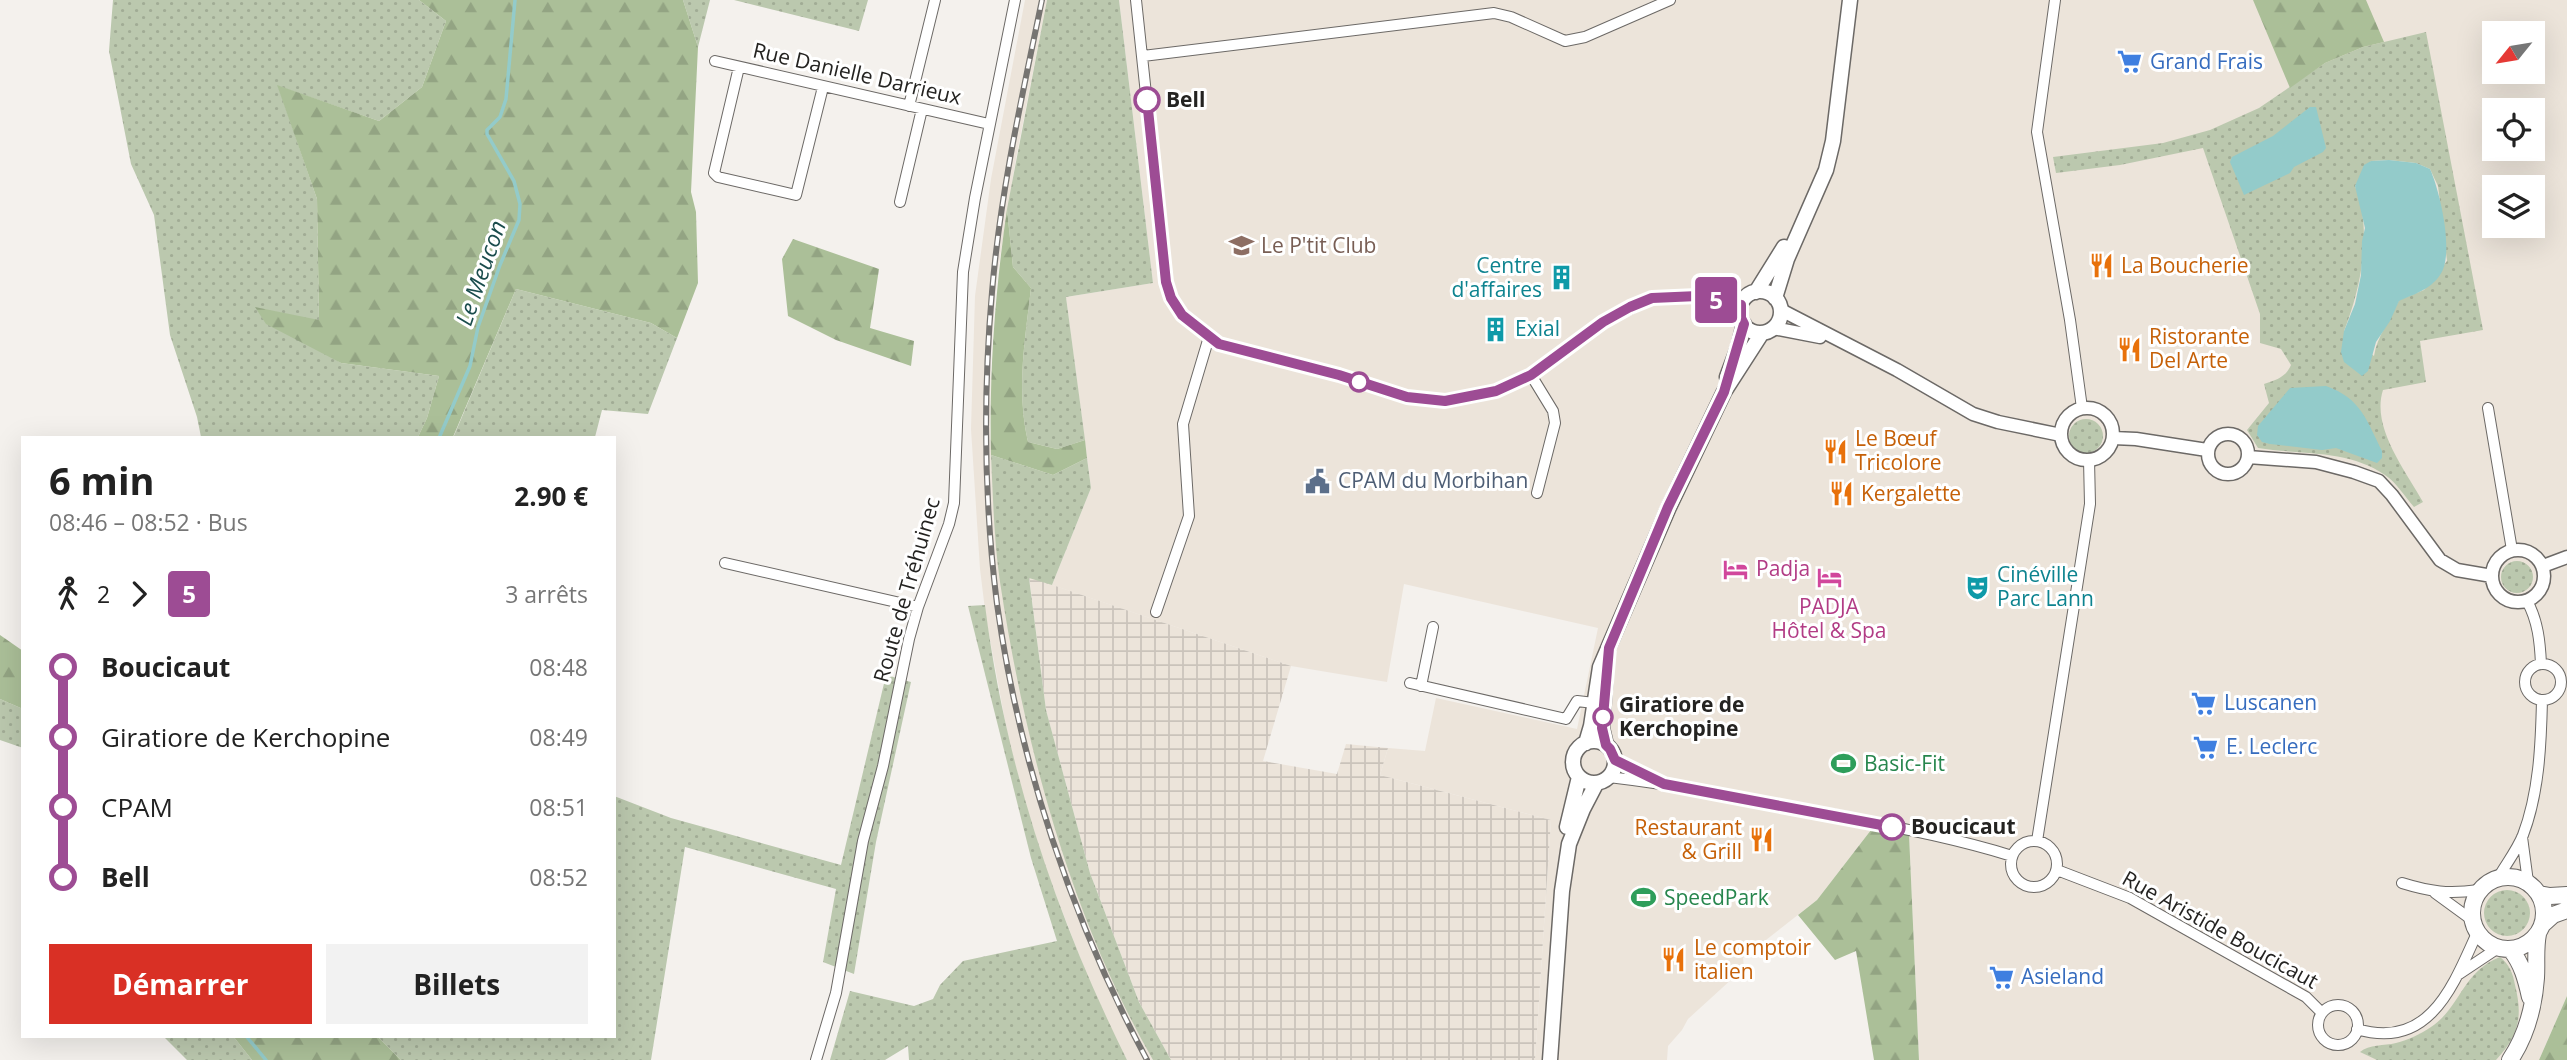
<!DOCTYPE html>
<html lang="fr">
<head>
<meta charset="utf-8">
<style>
  :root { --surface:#fff; --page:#f2f2f2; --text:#222; --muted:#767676; --accent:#d93025 }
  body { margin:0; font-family:"Open Sans",sans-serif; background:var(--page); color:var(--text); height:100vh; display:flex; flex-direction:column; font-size:26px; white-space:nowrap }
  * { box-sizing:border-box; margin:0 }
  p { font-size:23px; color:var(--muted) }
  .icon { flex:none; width:38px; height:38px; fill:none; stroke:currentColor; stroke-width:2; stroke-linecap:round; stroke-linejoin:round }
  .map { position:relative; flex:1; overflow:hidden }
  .side { position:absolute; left:21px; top:436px; width:595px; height:602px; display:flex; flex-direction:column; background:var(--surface); border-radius:0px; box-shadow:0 7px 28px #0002 }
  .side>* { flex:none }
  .badge { padding:0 14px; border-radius:5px; font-size:24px; line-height:46px }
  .needle { width:46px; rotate:240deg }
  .buttons { position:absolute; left:2482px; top:21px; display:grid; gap:14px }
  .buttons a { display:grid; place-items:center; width:63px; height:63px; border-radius:0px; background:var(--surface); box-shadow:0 7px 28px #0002; font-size:35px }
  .map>.badge { position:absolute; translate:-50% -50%; box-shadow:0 0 0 4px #fff }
  .legs { display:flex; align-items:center; gap:10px; height:77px; padding:0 28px; font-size:23px }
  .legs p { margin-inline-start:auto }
  .summary { display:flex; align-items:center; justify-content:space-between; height:119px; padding:0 28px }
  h1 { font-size:38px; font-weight:700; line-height:52px }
  .action { display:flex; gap:14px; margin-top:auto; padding:14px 28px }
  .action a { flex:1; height:80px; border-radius:0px; background:var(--accent); color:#fff; font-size:28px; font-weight:700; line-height:80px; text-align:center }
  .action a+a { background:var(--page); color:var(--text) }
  ul { padding:0 28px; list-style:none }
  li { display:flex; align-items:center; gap:24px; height:70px; font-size:26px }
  li i { display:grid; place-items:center; width:10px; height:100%; margin:0 9px; background:currentColor }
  li i::after { content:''; width:18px; height:18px; margin:-9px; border:5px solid; border-radius:50%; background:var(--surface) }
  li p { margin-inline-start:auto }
  li:first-child i { background:linear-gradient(#0000 50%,currentColor 0) }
  li:last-child i { background:linear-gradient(currentColor 50%,#0000 0) }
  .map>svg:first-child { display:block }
  .built { fill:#ece4da; fill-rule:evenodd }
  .industrial { fill:url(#industrial-grid) }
  .grass { fill:url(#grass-dots); fill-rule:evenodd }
  .forest { fill:url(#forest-firs) }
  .water { fill:#93cbca }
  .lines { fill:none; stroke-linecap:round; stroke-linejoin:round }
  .stream { stroke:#93cbca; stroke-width:3.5 }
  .minor-casing { stroke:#6c6966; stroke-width:12 }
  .tertiary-casing { stroke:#6c6966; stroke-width:15 }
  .secondary-casing { stroke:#6c6966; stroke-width:17 }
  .primary-casing { stroke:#6c6966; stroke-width:18 }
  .minor { stroke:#fff; stroke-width:10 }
  .tertiary { stroke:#fff; stroke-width:12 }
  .secondary { stroke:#fff; stroke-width:14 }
  .primary { stroke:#fff; stroke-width:16 }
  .rail-casing { stroke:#767471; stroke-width:6 }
  .rail { stroke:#fff; stroke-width:3.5; stroke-dasharray:10; stroke-linecap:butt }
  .line-1-casing { stroke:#fff; stroke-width:16 }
  .line-1 { stroke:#9d4c94; stroke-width:10 }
  .stop-1-dot { fill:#fff; stroke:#9d4c94; stroke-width:3.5 }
  .labels { text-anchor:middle; stroke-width:6; stroke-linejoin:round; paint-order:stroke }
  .shop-label { font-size:21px; fill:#366cbe; stroke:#fff; text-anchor:start }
  .street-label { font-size:21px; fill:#242321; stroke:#fff }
  .stop-label { font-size:21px; font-weight:bold; fill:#242321; stroke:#fff; text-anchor:start }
  .education-label { font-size:21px; fill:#785e54; stroke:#fff; text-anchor:start }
  .culture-label { font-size:21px; fill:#0d838f; stroke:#fff; text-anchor:start }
  .food-label { font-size:21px; fill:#c56008; stroke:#fff; text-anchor:start }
  .service-label { font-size:21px; fill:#4e5e75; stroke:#fff; text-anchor:start }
  .hotel-label { font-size:21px; fill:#b23c85; stroke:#fff; text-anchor:start }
  .leisure-label { font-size:21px; fill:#27864d; stroke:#fff; text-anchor:start }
  .water-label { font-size:23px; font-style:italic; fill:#1b4d4d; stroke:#fff }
</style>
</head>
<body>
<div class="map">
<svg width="2567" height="1060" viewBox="0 0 2567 1060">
  <defs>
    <pattern id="industrial-grid" width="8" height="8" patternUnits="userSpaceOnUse" patternTransform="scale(1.75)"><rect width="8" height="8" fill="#ece4da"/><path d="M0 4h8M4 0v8" fill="none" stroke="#cac3bb"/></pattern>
    <pattern id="grass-dots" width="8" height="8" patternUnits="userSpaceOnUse" patternTransform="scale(1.75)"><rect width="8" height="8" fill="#bbc8ae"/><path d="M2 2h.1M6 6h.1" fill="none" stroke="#a1ac95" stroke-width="1.8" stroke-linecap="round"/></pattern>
    <pattern id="forest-firs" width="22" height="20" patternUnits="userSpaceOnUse" patternTransform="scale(1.75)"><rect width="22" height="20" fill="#abbf98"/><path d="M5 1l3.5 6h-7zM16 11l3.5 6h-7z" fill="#93a483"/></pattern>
  </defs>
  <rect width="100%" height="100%" fill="#f4f1ed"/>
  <path class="built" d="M1025,0h22l-31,159 -19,117 -6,77 -1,76 4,83 31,201 17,68 23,76 23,64 27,65 38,74h-26l-32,-64 -48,-124 -22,-70 -17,-65 -22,-119 -6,-49 -9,-140 4,-133 16,-117z
    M1119,0h1448v996l-28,64h-620l-10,-226 -38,-4 -54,70 -74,58 1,10 -56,51 -6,11 -14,16 -1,14h-132l16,-240 -171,-45 8,-27 37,3 11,-53 141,31 21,-101 -194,-44 -17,98 -96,-16 -239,-81 39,-97 -25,-191 87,-14zM2494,33h38v39h-38zM2494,110h38v39h-38zM2494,187h38v39h-38z"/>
  <path class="industrial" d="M1029,577l262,89 -28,95 74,13 9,-30 42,4 -8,27 171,45 -16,240h-364l-32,-58 -49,-129 -44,-163z"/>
  <path class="grass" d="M113,0h306l27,21 -24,66 -43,34 -101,-35 39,113 2,122 -62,-13 84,55 98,13 -12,42 -9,19h-217l-4,-20 -27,-82 -16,-120 -23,-51 -22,-113z
    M683,0h27l-12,47z
    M734,0h134l-9,31z
    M1047,0h72l34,283 -87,14 19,143 -28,9 -29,-7c-12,-51 -3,-102 3,-154l-18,-21 -6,-58z
    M2426,32l57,298 -63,11 6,41 -43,8c-12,37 22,80 40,112l-9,5c-9,-10 -18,-25 -29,-32 -37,-26 -85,-20 -127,-27l-11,-18 22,-27 -5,-19c12,-4 22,-7 27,-19l-10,-16 -21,-6v-29l-57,-166 -83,17 -64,8 -3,-16 110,-14 47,-13 49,-22 66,-45 38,-16zM2389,160l27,3 14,6 8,17 9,75 -23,29 -25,10c-8,19 -22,36 -25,56l-30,-25c17,-43 29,-101 11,-145l16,-25z
    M516,289l135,34 26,15 -29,76 -46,-4 -7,27 -142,1z
    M2069 436a17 17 0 1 1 34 0a17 17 0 1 1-34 0Z
    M991,455l62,20 34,-17 4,30 -39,97 -23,-7 17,132 44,163 49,129 32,58h-18c-83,-145 -128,-314 -153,-478 -6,-41 -7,-84 -9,-127z
    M2501 577a16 16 0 1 1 32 0a16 16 0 1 1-32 0Z
    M985,605c20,160 71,312 142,455h-218l-1,-14 -23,14h-55l20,-69 64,15 19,-7 7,-14 23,-24 94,-20 -26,-83 -63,-252z
    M886,675l25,7 -35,160 -22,132 -31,-12 13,-73 -151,-42 -34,213h-250l-22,-22 1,-2h234v-240l57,22 170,47z
    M0,699l23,10v39l-23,-8z
    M2484 913a23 23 0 1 1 46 0a23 23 0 1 1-46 0Z
    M2500,957c9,7 13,16 15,28 8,32 4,50 -19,75h-119l-17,-8c9,-8 24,-6 36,-9 12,-3 25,-9 35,-16 29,-19 32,-56 69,-70z
    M163,1036h70l19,24h-65z"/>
  <path class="forest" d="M419,0h264l15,47 -7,145 5,20 2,71 -21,55 -26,-15 -135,-34 -63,148h-35l9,-19 12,-42 -98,-13 -75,-39 -11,-17 64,13 -2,-121 -40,-114 102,36 43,-34 24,-66z
    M2253,0h113l18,42 -21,5 -38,16 -35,25z
    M1007,209l6,58 18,21c-6,52 -15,103 -3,154l29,7 28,-9 2,18 -34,17 -62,-20c-2,-83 4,-163 16,-246z
    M793,239l86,30 -9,59 44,13 -3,25 -75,-26 -48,-24 -6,-57z
    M0,635l23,16v58l-23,-10z
    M1871,830l38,4 10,226h-45l-18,-109 -21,9 -37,-45 19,-15z
    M2567,996v64h-28z
    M233,1036h144l24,24h-149z"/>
  <path class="water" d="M2310,107h6l10,41 -3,4 -29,15 -4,6 -46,22 -14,-33 2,-5 41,-21z
    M2389,160l27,3 14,6c10,22 25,86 10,106 -10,15 -26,19 -41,26l-9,20 -14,21 -8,29 -6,5 -18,-14 -3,-10 3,-21 11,-27 6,-29 1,-34 3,-13 -10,-42 9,-21 7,-4z
    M2326,386c35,12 41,35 56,65v7l-5,5 -41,-15 -14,2 -52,-6 -8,-2 -5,-7 1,-9 32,-38z"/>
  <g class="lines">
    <path class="stream" d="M439,438l31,-72 8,-39 22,-62 19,-45 1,-16 -6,-23 -27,-47v-4l13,-13 6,-18 9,-99
      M246,1036l20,24"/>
    <defs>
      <path id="minor" d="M1136,0l30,282 5,15 11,18 37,29 120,31 68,22 38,4 51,-10 35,-16 72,-53 49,-24 46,-2 43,9
        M2055,0l-18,132 33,188 12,88
        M1143,56l351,-43 17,4 54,24 20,-4 85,-37
        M715,61l274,63
        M739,67l-25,106 4,4 78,18 27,-108
        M909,106l26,-106
        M900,202l22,-93
        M1531,375l22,36 2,12 -18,70
        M2488,408l24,142
        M725,563l193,44
        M2527,601c11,20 13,41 14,63
        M1156,612l33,-96 -6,-92 26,-87
        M2525 682a18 18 0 1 1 36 0a18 18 0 1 1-36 0Z
        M1410,683l156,36 11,-18 17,2
        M1421,686l12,-59
        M1615,760l39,19
        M1609,777c76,9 151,24 226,38 60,12 119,23 177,41
        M2522,837l6,45
        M2011 864a23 23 0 1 1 46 0a23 23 0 1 1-46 0Z
        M2037,841l53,-337 -1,-44
        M2057,870l73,28 176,99 16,16
        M2498,878c8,-14 19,-28 25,-43 16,-42 18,-90 19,-135
        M2402,883c29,9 46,11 77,7
        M2435,893l37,27
        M2459,974l39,-26
        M2318 1025a20 20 0 1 1 40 0a20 20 0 1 1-40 0Z
        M2357,1029c72,22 96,-43 120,-96
        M816,1060l20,-67 27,-152 20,-75 26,-127 9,-32 31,-83 5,-21 9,-231 12,-74 40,-198"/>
      <path id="tertiary" d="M1781,310l116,60 76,44 25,8 63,13
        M1773,328l47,9
        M2061 434a26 26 0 1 1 52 0a26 26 0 1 1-52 0Z
        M2208 454a20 20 0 1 1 40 0a20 20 0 1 1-40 0Z
        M2113,438l23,1 71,11
        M2248,457l68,5 38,10 25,9 13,14 48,65 17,10 35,6
        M2492 576a26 26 0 1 1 52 0a26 26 0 1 1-52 0Z
        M2543,566l24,-9"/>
      <path id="secondary" d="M1739 312a21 21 0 1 1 42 0a21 21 0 1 1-42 0Z
        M1756,292l28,-45
        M1775,298l12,-39 39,-89 7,-29 17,-141
        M1727,377l11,-29 6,-24
        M1605,684l-3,44 4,17
        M1573 762a21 21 0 1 1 42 0a21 21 0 1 1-42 0Z
        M1586,743l5,-17 9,-59 69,-160 55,-115 38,-59
        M1567,827l12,-50
        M1550,1060l12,-169 7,-47 14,-35 13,-25"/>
      <path id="primary" d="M2472 913a36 36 0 1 1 72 0a36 36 0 1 1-72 0Z
        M2539,894l11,2 17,-1
        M2543,924l10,-9 14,-5
        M2511,950c11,14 15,29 19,47
        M2510,1060c16,-24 24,-54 26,-82 1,-15 -1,-29 2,-44"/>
    </defs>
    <use href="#minor" class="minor-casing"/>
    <use href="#tertiary" class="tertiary-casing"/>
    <use href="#secondary" class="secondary-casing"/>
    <use href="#primary" class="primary-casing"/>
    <use href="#minor" class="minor"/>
    <use href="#tertiary" class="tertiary"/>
    <use href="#secondary" class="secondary"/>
    <use href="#primary" class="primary"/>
    <defs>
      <path id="rail" d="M1042,0c-20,96 -42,194 -50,292 -9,103 -8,209 5,312 22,158 75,316 150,456"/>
    </defs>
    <use href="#rail" class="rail-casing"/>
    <use href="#rail" class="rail"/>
  </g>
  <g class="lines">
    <defs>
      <path id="line-1" d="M1147,100l19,182 5,16 11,17 37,29 120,31 68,22 38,4 51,-10 35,-16 72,-53 27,-15 22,-9 46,-2 43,9v13l3,6 -20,68 -56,115 -59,141 -7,80 4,17 4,4 5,11 49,24 228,43"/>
    </defs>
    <use href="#line-1" class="line-1-casing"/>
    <use href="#line-1" class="line-1"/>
  </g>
  <defs>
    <symbol id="supermarket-bare" viewBox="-9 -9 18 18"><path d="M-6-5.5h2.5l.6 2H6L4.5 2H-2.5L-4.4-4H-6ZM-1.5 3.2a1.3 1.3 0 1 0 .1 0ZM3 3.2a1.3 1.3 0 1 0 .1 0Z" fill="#3f7fe0" stroke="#fff" stroke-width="2.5" paint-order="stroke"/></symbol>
    <symbol id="school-bare" viewBox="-9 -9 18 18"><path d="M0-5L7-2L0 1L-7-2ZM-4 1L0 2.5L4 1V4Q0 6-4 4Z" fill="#8d6e63" stroke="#fff" stroke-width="2.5" paint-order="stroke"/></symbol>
    <symbol id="restaurant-bare" viewBox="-9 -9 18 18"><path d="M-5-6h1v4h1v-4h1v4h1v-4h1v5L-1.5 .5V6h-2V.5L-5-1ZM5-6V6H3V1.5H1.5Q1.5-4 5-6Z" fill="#e8710a" stroke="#fff" stroke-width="2.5" paint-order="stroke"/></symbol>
    <symbol id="building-bare" viewBox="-9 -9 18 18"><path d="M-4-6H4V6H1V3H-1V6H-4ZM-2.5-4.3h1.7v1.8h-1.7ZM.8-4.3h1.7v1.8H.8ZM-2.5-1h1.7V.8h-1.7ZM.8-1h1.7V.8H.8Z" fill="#0f9aa8" stroke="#fff" stroke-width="2.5" paint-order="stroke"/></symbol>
    <symbol id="civic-bare" viewBox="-9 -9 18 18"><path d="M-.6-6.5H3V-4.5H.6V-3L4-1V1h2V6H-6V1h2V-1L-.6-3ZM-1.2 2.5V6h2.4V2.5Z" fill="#5c6f8a" stroke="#fff" stroke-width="2.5" paint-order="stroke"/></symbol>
    <symbol id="hotel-bare" viewBox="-9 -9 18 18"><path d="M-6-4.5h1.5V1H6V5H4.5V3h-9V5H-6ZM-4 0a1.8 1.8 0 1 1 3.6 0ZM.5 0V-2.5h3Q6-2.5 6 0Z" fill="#d1479c" stroke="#fff" stroke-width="2.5" paint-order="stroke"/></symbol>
    <symbol id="theatre-bare" viewBox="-9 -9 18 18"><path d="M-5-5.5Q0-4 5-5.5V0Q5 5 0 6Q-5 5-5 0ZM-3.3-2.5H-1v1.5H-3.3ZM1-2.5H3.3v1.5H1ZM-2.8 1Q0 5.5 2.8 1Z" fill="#0f9aa8" stroke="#fff" stroke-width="2.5" paint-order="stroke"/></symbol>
    <symbol id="stadium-bare" viewBox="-9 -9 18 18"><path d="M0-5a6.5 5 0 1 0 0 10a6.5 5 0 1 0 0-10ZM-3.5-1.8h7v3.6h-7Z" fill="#2e9e5b" stroke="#fff" stroke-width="2.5" paint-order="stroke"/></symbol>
  </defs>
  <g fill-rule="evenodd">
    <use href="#supermarket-bare" x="2112" y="44" width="35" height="35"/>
    <use href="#school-bare" x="1224" y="228" width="35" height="35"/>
    <use href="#restaurant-bare" x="2084" y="248" width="35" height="35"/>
    <use href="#building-bare" x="1544" y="260" width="35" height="35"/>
    <use href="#building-bare" x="1478" y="312" width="35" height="35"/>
    <use href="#restaurant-bare" x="2112" y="332" width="35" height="35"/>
    <use href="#restaurant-bare" x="1818" y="434" width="35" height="35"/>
    <use href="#civic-bare" x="1300" y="464" width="35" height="35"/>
    <use href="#restaurant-bare" x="1824" y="476" width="35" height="35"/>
    <use href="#hotel-bare" x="1718" y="552" width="35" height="35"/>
    <use href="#hotel-bare" x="1812" y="560" width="35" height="35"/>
    <use href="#theatre-bare" x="1960" y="570" width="35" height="35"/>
    <use href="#supermarket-bare" x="2186" y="686" width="35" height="35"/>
    <use href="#supermarket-bare" x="2188" y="730" width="35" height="35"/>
    <use href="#stadium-bare" x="1826" y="746" width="35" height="35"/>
    <use href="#restaurant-bare" x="1744" y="822" width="35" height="35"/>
    <use href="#stadium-bare" x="1626" y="880" width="35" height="35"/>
    <use href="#restaurant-bare" x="1656" y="942" width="35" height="35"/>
    <use href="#supermarket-bare" x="1984" y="960" width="35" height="35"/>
  </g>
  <g class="stop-1-dot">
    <circle cx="1147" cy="100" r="12"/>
    <circle cx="1359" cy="382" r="9"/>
    <circle cx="1603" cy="717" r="9"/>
    <circle cx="1892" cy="827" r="12"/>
  </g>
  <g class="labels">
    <g class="shop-label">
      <text x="2150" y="69">Grand Frais</text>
      <text x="2224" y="710">Luscanen</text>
      <text x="2226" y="754">E. Leclerc</text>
      <text x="2021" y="984">Asieland</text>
    </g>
    <g class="street-label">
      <text transform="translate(857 74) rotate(13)" y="7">Rue Danielle Darrieux</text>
      <text transform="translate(907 590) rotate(-74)" y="7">Route de Tréhuinec</text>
      <text transform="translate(2220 930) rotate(29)" y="7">Rue Aristide Boucicaut</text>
    </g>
    <g class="stop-label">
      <text x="1166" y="107">Bell</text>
      <text x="1619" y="712">Giratiore de<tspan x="1619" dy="24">Kerchopine</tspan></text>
      <text x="1911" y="834">Boucicaut</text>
    </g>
    <g class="education-label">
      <text x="1261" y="253">Le P'tit Club</text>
    </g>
    <g class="culture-label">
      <text x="1542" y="273" text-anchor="end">Centre<tspan x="1542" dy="24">d'affaires</tspan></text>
      <text x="1515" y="336">Exial</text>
      <text x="1997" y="582">Cinéville<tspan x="1997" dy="24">Parc Lann</tspan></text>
    </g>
    <g class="food-label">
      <text x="2121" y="273">La Boucherie</text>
      <text x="2149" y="344">Ristorante<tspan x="2149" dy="24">Del Arte</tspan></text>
      <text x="1855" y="446">Le Bœuf<tspan x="1855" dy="24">Tricolore</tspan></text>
      <text x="1861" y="501">Kergalette</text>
      <text x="1742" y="835" text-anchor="end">Restaurant<tspan x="1742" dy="24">&amp; Grill</tspan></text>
      <text x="1694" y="955">Le comptoir<tspan x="1694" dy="24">italien</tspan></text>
    </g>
    <g class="service-label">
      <text x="1338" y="488">CPAM du Morbihan</text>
    </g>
    <g class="hotel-label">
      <text x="1756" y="576">Padja</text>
      <text x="1829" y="614" text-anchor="middle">PADJA<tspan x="1829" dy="24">Hôtel &amp; Spa</tspan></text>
    </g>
    <g class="leisure-label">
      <text x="1864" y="771">Basic-Fit</text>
      <text x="1664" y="905">SpeedPark</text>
    </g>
    <g class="water-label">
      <text transform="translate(481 273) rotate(-71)" y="8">Le Meucon</text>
    </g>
  </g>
</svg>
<div class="buttons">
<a><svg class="needle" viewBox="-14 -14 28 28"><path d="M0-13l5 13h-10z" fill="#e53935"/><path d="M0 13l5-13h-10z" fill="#767676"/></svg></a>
<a><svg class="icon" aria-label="locate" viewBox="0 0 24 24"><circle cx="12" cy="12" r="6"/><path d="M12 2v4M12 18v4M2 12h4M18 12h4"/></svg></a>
<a><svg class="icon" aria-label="layers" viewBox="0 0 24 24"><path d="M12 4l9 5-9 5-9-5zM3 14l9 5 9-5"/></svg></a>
</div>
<b class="badge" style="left:1716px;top:300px;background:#9d4c94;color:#fff">5</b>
<section class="side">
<div class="summary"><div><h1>6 min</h1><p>08:46 – 08:52 · Bus</p></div><b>2.90 €</b></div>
<div class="legs"><svg class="icon" aria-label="walk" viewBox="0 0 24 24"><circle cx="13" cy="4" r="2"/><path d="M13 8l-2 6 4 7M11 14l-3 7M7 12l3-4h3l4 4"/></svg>2<svg class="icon" aria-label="forward" viewBox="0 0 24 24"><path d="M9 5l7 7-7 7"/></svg><b class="badge" style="background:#9d4c94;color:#fff">5</b><p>3 arrêts</p></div>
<ul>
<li><i style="color:#9d4c94"></i><b>Boucicaut</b><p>08:48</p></li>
<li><i style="color:#9d4c94"></i><span>Giratiore de Kerchopine</span><p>08:49</p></li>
<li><i style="color:#9d4c94"></i><span>CPAM</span><p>08:51</p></li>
<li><i style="color:#9d4c94"></i><b>Bell</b><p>08:52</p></li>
</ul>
<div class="action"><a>Démarrer</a><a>Billets</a></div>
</section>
</div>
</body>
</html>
